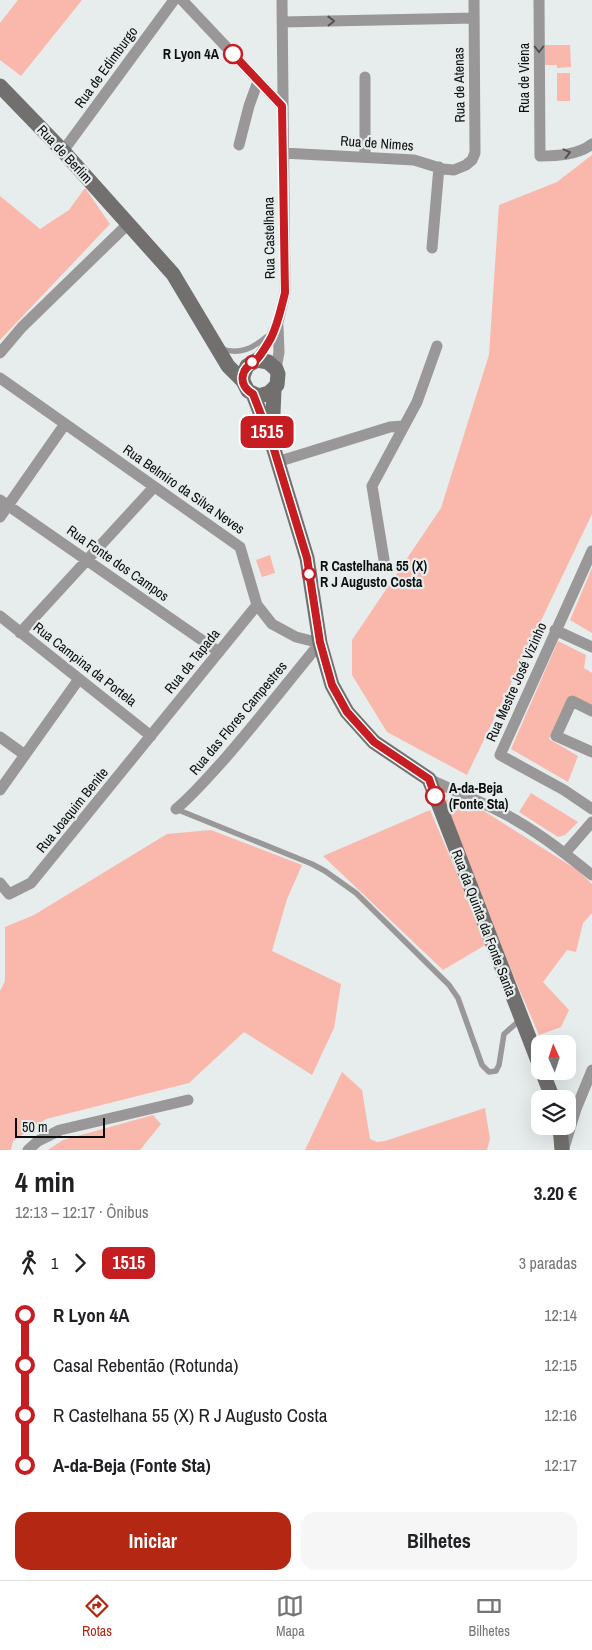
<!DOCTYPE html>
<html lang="pt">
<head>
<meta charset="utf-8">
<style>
  :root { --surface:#fff; --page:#f6f6f6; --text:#202124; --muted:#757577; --line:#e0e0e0; --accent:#b42713 }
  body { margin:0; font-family:"Archivo Narrow",sans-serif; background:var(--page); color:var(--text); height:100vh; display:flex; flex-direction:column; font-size:19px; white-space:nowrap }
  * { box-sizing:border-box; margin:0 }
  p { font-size:16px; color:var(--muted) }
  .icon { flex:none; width:28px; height:28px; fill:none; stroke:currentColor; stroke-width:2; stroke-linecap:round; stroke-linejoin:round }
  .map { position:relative; height:1150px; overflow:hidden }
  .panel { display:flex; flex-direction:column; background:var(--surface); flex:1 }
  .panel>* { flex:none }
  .badge { padding:0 10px; border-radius:8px; font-size:18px; line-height:32px }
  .needle { width:32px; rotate:357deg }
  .controls { position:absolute; left:531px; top:1035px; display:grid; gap:10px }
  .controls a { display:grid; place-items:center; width:45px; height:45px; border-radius:10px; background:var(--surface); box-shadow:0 5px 20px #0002; font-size:25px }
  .scale { position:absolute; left:15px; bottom:12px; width:90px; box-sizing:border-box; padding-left:5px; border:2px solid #0b0c0c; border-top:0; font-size:14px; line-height:18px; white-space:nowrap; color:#0b0c0c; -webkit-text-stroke:4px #e7ecec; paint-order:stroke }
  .map>.badge { position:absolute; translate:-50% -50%; box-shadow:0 0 0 2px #fff }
  .legs { display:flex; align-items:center; gap:8px; height:55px; padding:0 15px; font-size:16px }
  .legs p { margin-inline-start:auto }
  .headline { display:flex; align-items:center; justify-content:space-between; height:85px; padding:0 15px }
  h1 { font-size:28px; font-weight:800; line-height:38px }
  .button { display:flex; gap:10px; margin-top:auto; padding:10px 15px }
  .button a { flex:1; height:58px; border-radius:15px; background:var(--accent); color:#fff; font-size:20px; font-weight:800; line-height:58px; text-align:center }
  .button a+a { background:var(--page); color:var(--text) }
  ul { padding:0 15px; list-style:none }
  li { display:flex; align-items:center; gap:18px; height:50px; font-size:19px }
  li i { display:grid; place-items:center; width:8px; height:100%; margin:0 6px; background:currentColor }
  li i::after { content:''; width:12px; height:12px; margin:-6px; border:4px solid; border-radius:50%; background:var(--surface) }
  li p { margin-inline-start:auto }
  li:first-child i { background:linear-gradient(#0000 50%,currentColor 0) }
  li:last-child i { background:linear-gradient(currentColor 50%,#0000 0) }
  .tabs { display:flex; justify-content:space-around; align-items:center; height:70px; border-top:1px solid var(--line); background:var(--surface); font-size:14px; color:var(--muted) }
  .tabs a { display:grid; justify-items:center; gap:2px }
  .tabs .current { color:var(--accent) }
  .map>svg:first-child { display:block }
  .green { fill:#f9b8ab }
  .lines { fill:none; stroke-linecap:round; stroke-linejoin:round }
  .lane { stroke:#999797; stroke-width:5.5 }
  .street { stroke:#999797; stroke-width:11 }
  .secondary { stroke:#726f6f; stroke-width:15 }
  .oneway { stroke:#525252 }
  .line-1-casing { stroke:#fff; stroke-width:11 }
  .line-1 { stroke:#c61d23; stroke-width:8 }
  .stop-1-dot { fill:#fff; stroke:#c61d23; stroke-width:2.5 }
  .labels { text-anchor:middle; stroke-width:4.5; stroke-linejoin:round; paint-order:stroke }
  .stop-label { font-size:14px; font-weight:bold; fill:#0b0c0c; stroke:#e7ecec; text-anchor:start }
  .street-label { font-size:14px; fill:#0b0c0c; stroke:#e7ecec }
</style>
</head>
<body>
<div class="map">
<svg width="592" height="1150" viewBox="0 0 592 1150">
  <rect width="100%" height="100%" fill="#e7ecec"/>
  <path class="green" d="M18,0h64l-61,76 -21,-16v-37z
    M545,45h25l1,22 -14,1v-3h-12z
    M557,73h13v28h-13z
    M592,155v359l-125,261 -80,-43 -35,-57v-35l89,-132 48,-153 10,-150 58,-23z
    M85,188l25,36 -110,116v-144l40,33 29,-19z
    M270,555l5,18 -13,4 -6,-17z
    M592,568v65l-22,-13z
    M558,641l28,14 -2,13 8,5v33l-22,-11 -21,44 29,17 -10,26 -57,-33z
    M531,793l47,29 -13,13 -7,2 -39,-25z
    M452,797l32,14 95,60 13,13v29l-9,10 -7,29 -9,-2 -24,32 26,28 -8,17 -22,8 -28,-65 -66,-169z
    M430,810l57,134 -44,26 -120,-114z
    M211,830l91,35 -15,34 -15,52 69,33 -7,44 -22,47 -68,-43 -55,51 -143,36 -33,22 -2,9h-11v-159l5,-10v-54l29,-12 133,-81z
    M342,1072l20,18 8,49 7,3 8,-1 100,-33 5,31 -3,11h-182z
    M153,1115l8,9 -21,26h-92l15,-10z"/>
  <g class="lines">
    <path class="lane" d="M222,349c18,6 31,-1 44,-12
      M176,809l136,55 13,7 31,22 93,92 9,13 24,67 7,7 7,-1 3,-6 5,-31 16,-14"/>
    <path class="street" d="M182,0l100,106
      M539,0l1,156c17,0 38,-1 52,-12
      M282,22l192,-4
      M365,77v80
      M239,145l10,-39 9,-25
      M63,151l111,-151
      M283,153l131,7 29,9 11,1 12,-5 6,-5 3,-7 -1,-153
      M432,248l7,-81
      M0,353l22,-26 106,-103
      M257,360l14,-23 7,-15 7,-29 -3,-293
      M276,369l3,-17 -1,-26
      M0,378l240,169 17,58 15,19 24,13 24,6c-33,40 -64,80 -98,119 -15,16 -29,33 -46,47
      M277,462l113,-35 13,-1
      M0,500l219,152
      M0,517l65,-93
      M592,551l-92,204 64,35 28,19
      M385,566l-13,-80 45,-84 20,-56
      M0,616l151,120
      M555,630l37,17
      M20,633l134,-146
      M592,711l-20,-10 -16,35 36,16
      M0,737l25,18
      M429,779c21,10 43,19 64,29 36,17 68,42 99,67
      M0,790l79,-111
      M565,853l27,-31
      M0,883l9,11 22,-11 226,-278
      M564,1148l12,-39 16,-39
      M28,1150l10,-9 22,-11 128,-30"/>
    <path class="secondary" d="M0,86l63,65 110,123 55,92 15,15 5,10 11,5 10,-3 8,-8 1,-11 -2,-5 -8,-7 -11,-2 -10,6 -4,10v5
      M253,394l19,49 35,115 13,85 12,42 15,27 27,30 55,37 111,287
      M272,436l2,-46
      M542,1071l11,28
      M560,1126l2,24"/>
  </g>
  <defs><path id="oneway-chevron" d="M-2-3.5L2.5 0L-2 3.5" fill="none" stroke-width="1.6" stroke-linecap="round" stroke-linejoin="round" transform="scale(1.25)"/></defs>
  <g class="oneway">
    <use href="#oneway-chevron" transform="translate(331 21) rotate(-1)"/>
    <use href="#oneway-chevron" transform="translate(539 49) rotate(90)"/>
    <use href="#oneway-chevron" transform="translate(567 153) rotate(-14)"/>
  </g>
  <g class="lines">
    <defs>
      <path id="line-1" d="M233,54l49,52 3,187c-4,15 -7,31 -14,45 -4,7 -8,14 -13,20 -5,7 -13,7 -15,17 -2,8 3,15 10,19l19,49 35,115 13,84 12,43 15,27 27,30 55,37 6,17"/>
    </defs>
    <use href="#line-1" class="line-1-casing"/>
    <use href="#line-1" class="line-1"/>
  </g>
  <g class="stop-1-dot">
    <circle cx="233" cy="54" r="9"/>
    <circle cx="252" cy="362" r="6"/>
    <circle cx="309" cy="574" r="6"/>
    <circle cx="435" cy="796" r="9"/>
  </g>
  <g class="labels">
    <g class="stop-label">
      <text x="219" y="59" text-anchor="end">R Lyon 4A</text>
      <text x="320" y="571">R Castelhana 55 (X)<tspan x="320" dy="16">R J Augusto Costa</tspan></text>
      <text x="449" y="793">A-da-Beja<tspan x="449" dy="16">(Fonte Sta)</tspan></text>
    </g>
    <g class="street-label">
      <text transform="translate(106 67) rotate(-54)" y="5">Rua de Edimburgo</text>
      <text transform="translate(524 78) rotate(-90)" y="5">Rua de Viena</text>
      <text transform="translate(459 85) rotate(-91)" y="5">Rua de Atenas</text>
      <text transform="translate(377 143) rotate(4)" y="5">Rua de Nimes</text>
      <text transform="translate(65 154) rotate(47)" y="5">Rua de Berlim</text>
      <text transform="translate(269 238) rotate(-91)" y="5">Rua Castelhana</text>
      <text transform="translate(184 489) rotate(35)" y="5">Rua Belmiro da Silva Neves</text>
      <text transform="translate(118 563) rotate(35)" y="5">Rua Fonte dos Campos</text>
      <text transform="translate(192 661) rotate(-51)" y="5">Rua da Tapada</text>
      <text transform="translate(85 664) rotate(38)" y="5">Rua Campina da Portela</text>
      <text transform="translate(516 682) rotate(-66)" y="5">Rua Mestre José Vizinho</text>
      <text transform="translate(238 718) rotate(-50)" y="5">Rua das Flores Campestres</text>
      <text transform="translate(72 810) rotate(-51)" y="5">Rua Joaquim Benite</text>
      <text transform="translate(484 923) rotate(69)" y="5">Rua da Quinta da Fonte Santa</text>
    </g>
  </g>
</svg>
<div class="controls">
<a><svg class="needle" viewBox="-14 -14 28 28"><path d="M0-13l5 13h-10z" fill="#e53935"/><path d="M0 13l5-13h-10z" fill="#757577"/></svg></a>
<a><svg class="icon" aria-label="layers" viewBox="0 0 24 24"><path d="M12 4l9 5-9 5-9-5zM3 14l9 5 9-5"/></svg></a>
</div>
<div class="scale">50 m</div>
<b class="badge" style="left:267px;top:432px;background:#c61d23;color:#fff">1515</b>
</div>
<section class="panel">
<div class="headline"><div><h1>4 min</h1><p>12:13 – 12:17 · Ônibus</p></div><b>3.20 €</b></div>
<div class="legs"><svg class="icon" aria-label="walk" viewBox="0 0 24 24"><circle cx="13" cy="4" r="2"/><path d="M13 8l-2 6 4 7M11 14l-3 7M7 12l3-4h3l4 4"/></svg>1<svg class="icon" aria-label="forward" viewBox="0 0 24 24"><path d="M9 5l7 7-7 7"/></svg><b class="badge" style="background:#c61d23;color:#fff">1515</b><p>3 paradas</p></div>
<ul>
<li><i style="color:#c61d23"></i><b>R Lyon 4A</b><p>12:14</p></li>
<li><i style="color:#c61d23"></i><span>Casal Rebentão (Rotunda)</span><p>12:15</p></li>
<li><i style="color:#c61d23"></i><span>R Castelhana 55 (X) R J Augusto Costa</span><p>12:16</p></li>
<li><i style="color:#c61d23"></i><b>A-da-Beja (Fonte Sta)</b><p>12:17</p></li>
</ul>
<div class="button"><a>Iniciar</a><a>Bilhetes</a></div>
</section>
<nav class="tabs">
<a class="current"><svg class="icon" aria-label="directions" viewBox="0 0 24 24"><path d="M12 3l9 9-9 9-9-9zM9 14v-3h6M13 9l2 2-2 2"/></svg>Rotas</a>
<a><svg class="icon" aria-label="map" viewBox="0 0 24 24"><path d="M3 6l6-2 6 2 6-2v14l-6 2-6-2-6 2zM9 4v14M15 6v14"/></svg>Mapa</a>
<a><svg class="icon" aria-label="tickets" viewBox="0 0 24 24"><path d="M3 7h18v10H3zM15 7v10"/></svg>Bilhetes</a>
</nav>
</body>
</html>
